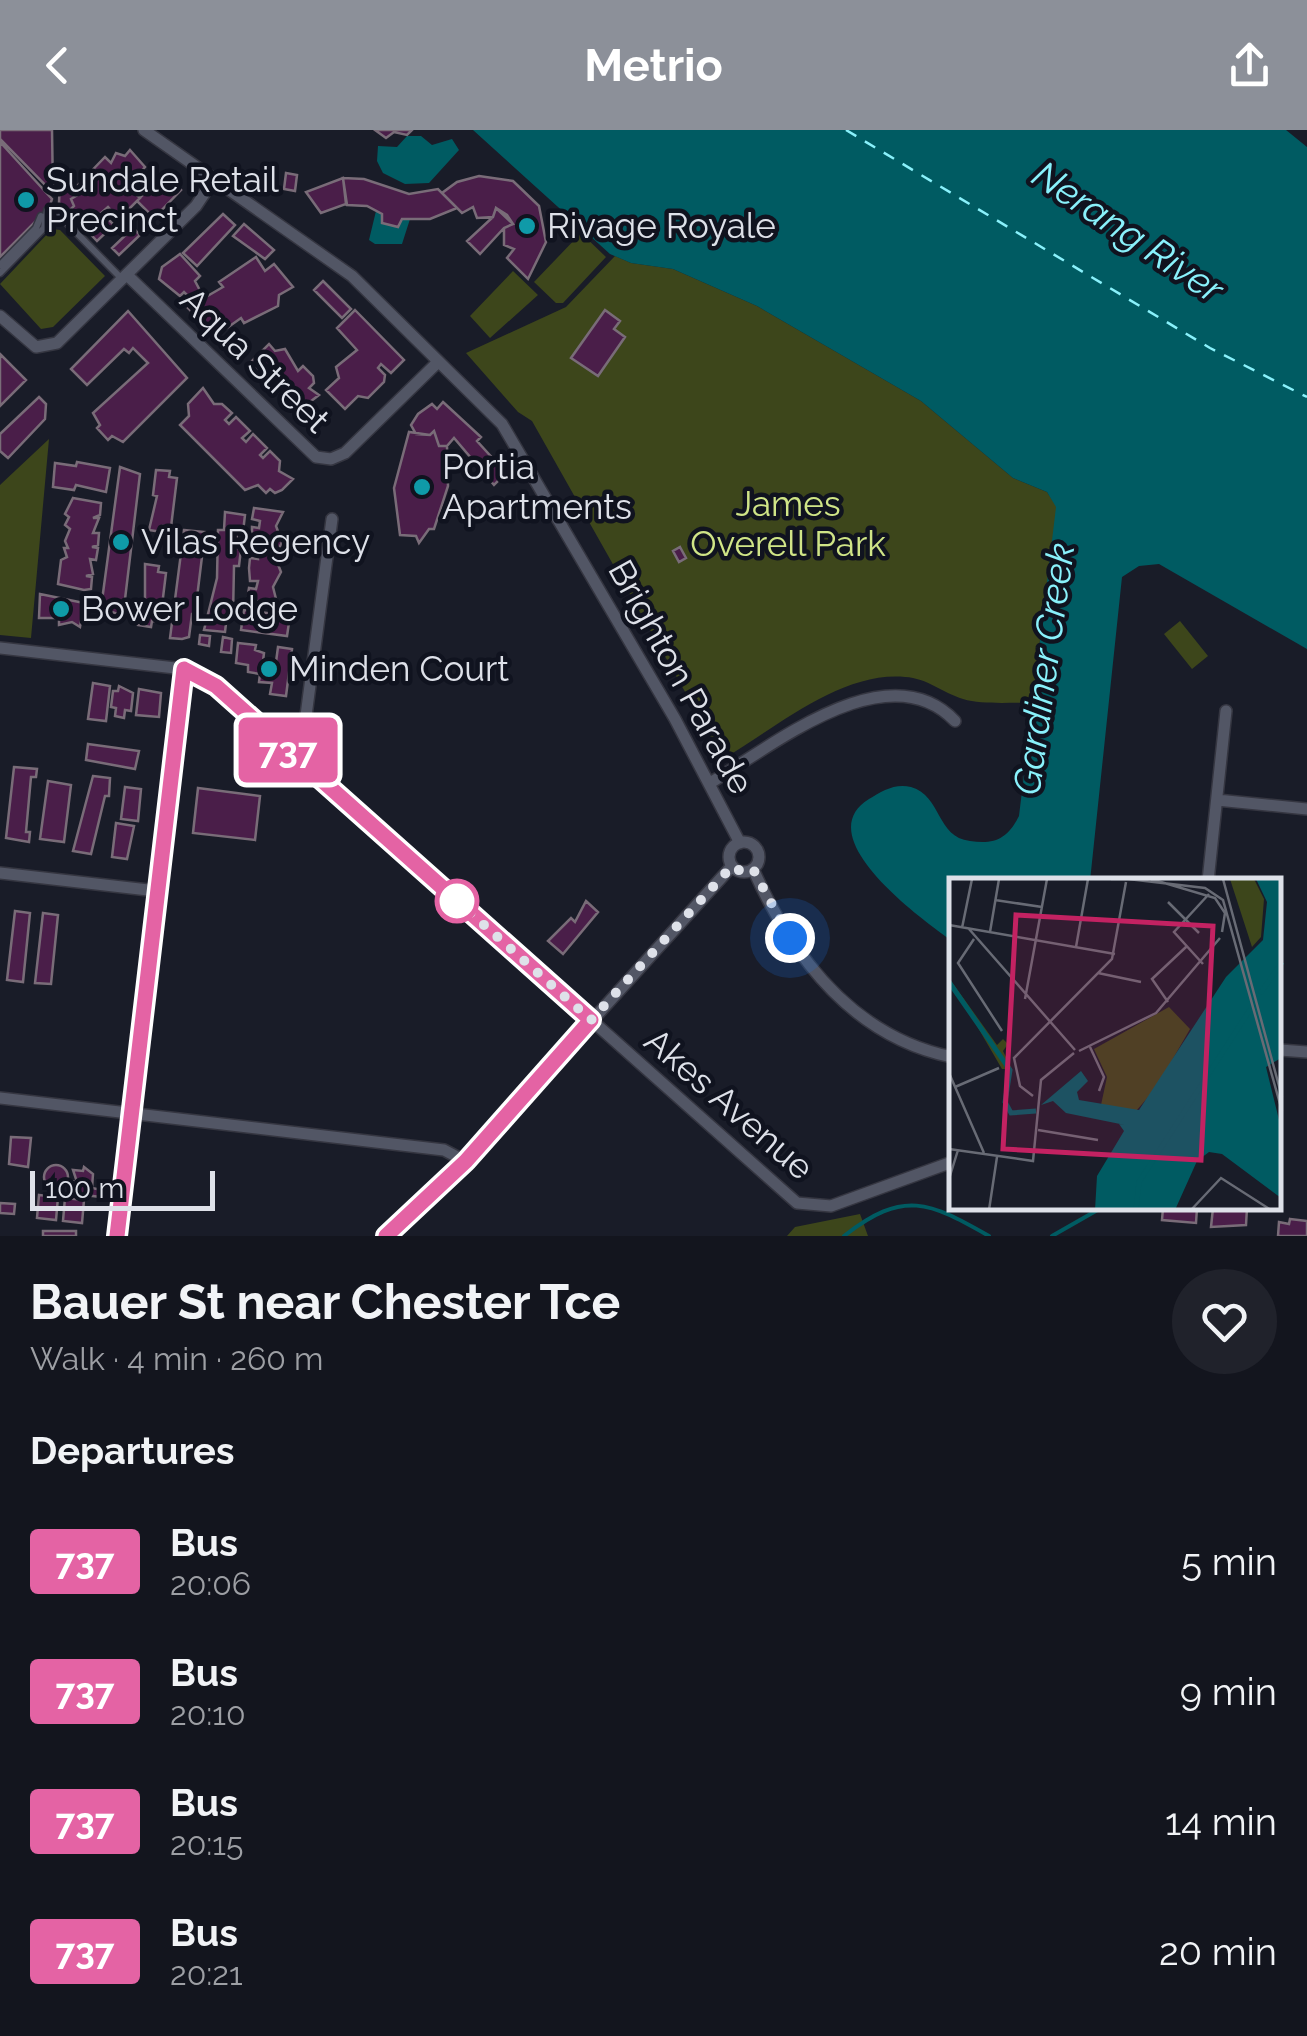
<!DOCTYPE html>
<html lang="en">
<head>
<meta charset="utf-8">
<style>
  :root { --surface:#13151e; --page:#20222b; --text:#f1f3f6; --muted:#9d9fa4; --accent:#8c9099 }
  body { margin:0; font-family:Raleway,sans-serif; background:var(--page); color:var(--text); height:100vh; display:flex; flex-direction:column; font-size:38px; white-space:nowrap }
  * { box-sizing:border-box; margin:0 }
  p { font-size:32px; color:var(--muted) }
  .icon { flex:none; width:55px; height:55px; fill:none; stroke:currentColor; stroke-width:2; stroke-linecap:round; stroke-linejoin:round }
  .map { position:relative; height:1106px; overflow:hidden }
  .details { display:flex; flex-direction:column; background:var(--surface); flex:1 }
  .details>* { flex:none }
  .badge { padding:0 20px; border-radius:8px; font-size:35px; line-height:65px }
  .scale { position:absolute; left:30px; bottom:25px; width:185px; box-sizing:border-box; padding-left:10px; border:5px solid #dee1e9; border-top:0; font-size:28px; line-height:35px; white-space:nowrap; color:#dee1e9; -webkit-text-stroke:8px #10131f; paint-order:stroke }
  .you { position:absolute; width:50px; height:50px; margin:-25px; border:8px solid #fff; border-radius:50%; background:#1a73e8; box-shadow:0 0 0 15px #1a73e833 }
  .map>.badge { position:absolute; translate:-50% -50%; box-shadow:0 0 0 5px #fff }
  h2 { padding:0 30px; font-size:38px; line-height:90px }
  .round { display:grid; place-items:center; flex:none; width:105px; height:105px; border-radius:52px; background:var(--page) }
  .summary { display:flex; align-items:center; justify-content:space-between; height:170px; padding:0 30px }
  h1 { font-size:48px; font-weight:700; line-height:75px }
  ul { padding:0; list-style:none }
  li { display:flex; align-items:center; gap:30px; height:130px; padding:0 30px }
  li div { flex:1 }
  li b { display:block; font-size:38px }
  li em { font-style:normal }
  li .badge { min-width:110px; font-weight:700; text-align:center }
  header { display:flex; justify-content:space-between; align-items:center; height:130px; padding:0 30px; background:var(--accent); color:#fff; font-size:45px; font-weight:700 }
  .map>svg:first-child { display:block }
  .green { fill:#3d461b }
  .water { fill:#005b62 }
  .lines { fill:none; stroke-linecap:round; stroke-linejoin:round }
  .stream { stroke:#005b62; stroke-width:4 }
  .ferry { stroke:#89f1fb; stroke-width:2.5; stroke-dasharray:12 10; stroke-linecap:butt }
  .building { fill:#4a1e49; stroke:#796c78; stroke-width:2.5 }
  .lane-casing { stroke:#353641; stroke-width:9 }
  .street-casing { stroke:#353641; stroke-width:14 }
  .lane { stroke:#525665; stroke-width:6 }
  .street { stroke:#525665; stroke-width:11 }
  .line-casing { stroke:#fff; stroke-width:22 }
  .line { stroke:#e463a4; stroke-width:15 }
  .walk { stroke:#dee1e9; stroke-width:10; stroke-dasharray:0 18 }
  .culture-dot { fill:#0f9aa8; stroke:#10131f; stroke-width:4 }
  .stop-dot { fill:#fff; stroke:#e463a4; stroke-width:5 }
  .labels { text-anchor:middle; stroke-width:9; stroke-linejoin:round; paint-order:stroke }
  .poi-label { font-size:35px; fill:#dee1e9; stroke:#10131f; text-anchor:start }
  .street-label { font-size:35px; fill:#dee1e9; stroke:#10131f }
  .park-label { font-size:35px; fill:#d0e587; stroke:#10131f }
  .water-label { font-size:38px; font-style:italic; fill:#89f1fb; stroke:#10131f }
  .inset-river { fill:none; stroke:#005b62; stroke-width:5 }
  .inset-road { fill:none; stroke:#686b75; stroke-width:2.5 }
  .view { fill:#c32262; fill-opacity:0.15; stroke:#c32262; stroke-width:5 }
  .inset-edge { fill:none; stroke:#dee1e9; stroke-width:5 }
</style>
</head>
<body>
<header><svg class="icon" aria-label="back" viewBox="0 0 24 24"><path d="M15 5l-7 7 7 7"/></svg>Metrio<svg class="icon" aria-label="share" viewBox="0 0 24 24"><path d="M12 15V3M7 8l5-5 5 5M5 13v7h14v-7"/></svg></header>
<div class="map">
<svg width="1307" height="1106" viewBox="0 0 1307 1106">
  <rect width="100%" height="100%" fill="#191c28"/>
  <path class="green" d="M52,99l8,1 45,46 -52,51 -12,2 -41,-45z
    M581,103l25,24 -43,46h-7l-22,-21z
    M615,126l16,7 42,6 84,37 164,95 92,77 34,14 10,15 -25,196c-21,-1 -49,2 -69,-4 -20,-6 -36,-21 -58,-22 -64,-6 -129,51 -182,82l-191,-338 -14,-9 -52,-59 100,-46z
    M513,141l25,24 -48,43 -20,-22z
    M49,309l-18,199 -31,-3v-150z
    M1180,491l28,35 -16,13 -28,-35z
    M860,1084l8,22h-81l8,-9z"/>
  <path class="water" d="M473,0h813l21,17v502l-148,-85 -20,2 -17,11 -32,304h-138v60c-29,-21 -145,-104 -83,-142 13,-8 26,-16 42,-12 31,9 25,50 59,54 25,4 38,-3 49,-25l37,-309 -9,-15 -34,-14 -92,-77 -164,-95 -84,-37 -42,-6 -21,-9z
    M407,6h14l11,9 20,-6 7,11 -30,33 -24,1 -22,-11 -6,-12 1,-15 19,1z
    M376,81l6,3v9l28,-4 -8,25h-27l-6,-4z"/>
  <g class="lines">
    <path class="stream" d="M844,1106c60,-47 85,-34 145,0
      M1052,1106l49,-28"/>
    <path class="ferry" d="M846,0l364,218 97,49"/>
  </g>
  <path class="building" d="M0,0h52l1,63 -53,-54z
    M375,0h37l-5,5 -13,-3 -8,6z
    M0,12l52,57 -3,9 -49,49z
    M130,20l15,17 -17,20 12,11 -21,21 -11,-12 -23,20 -17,-15 6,-6 -3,-7 10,-6 -5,-6 29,-30 6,6 5,-10 9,3z
    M164,43l17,17 -27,28 -17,-17z
    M286,43l11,2 -2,16 -11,-2z
    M479,46l34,5 26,25 7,36 -18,37 -21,-21 7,-9 -10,-4v-17l9,-4 -6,-9 -11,-7 -3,9 -16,1 -4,-11 -11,6 -20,-20 15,-11z
    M60,48h7l14,15 -10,6 3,7 -6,6 -9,-9z
    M343,48l21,1 45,15 29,-5 19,19 -27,11h-28l-4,8 -16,-4v-9l-15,-8 -20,-1z
    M343,48l3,26 -25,9 -15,-21z
    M496,78l17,16 -9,4 -24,26 -13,-13 26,-24z
    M102,83l12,12 -17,16 -23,-24 11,10z
    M223,84l12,11 -38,41 -14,-13z
    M244,94l30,26 -9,9 -32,-23z
    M133,98l7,7 -21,20 -7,-7z
    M180,124l20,22 -5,5 9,17 19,-11 -4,-5 37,-25 9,14 9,-7 19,23 -14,8 -1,11 -34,17 -3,-5 -14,10 -8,-14 -12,13 -19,-19 5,-7 -9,-9 -4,4 -21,-17 3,-12z
    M323,151l28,28 -9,9 -28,-28z
    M355,180l49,50 -13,13 -10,-9 -3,4 7,7 -1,7 -16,16 -10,-2 -13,13 -19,-19 13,-12 -3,-11 21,-17 -20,-22z
    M605,180l15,11 -6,8 11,8 -27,39 -27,-18z
    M128,181l59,67 -64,64 -11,-6 -4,4 -11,-12 3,-3 -7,-12 55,-50 -15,-15 -4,5 -5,-4 -37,36 -16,-16z
    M269,214l6,7 10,-2 13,22 5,-5 10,10 1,7 -5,5 10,7 -21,16 -48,-48z
    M0,224l26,26 -26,26z
    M203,258l11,16h8l10,9 -7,7 4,4 7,-7 14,14 -8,7 4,4 7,-8 14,14 -7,7 3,3 7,-7 10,10 -1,10 14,8 -11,11 -7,3 -5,-4 -4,4 -8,-8 -13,5 -65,-65 9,-9 -1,-12z
    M39,267l7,7 -1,15 -37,39 -8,-7v-17z
    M443,272l38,35 -4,4 29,32 -12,12 -40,-47 -7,8h-8l-5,-15 -4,4 -14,-1 -5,-9 7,-11 14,-10 5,5z
    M434,301l5,15h8l1,40 -14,43h-5l-10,14 -3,-7 -16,-1 -6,-47 15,-56 21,3z
    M77,332l33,6 -4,24 -30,-7 -2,5 -21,-3 2,-24 21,3z
    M120,337l20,7 -17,142 -22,-8z
    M156,340l14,1 -1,6 8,1 -6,49 -8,-1 -1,6 -13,-2 8,-34 -4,-1z
    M73,368l28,5 -1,12 -7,3h6l-6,15h6l-1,12 -6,2 6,1 -2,12 -6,-1 3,15 -7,2 6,1 -1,12 -7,1 -26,-6 3,-24 6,-3 -3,-9h4l-3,-7 5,-12 -5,-4 4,-8 -4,-3z
    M254,378l29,4 -7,14 6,16 -7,15 6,15 -8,15 4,16 -30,-3 2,-12 7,1 2,-8h-8l-1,-13 1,-10 8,1v-8l-6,-1v-23l7,1 1,-7 -8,-2z
    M225,382l20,3 -2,17h-6l-1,16 5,1 -2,17h-5l-1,49h-6l-2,17 -21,-2 13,-52 1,-48h6z
    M184,400l21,2 -10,82h-3l-3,23 -7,2 -12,-1z
    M680,417l6,11 -7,4 -6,-11z
    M145,434l14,2 -1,6 8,1 -6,49 -8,-1 -1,6 -13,-2 7,-25z
    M40,464l44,9 -4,24 -8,-5 -13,3v-7h-20z
    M244,480l46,6 -3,20 -46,-6z
    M200,505l10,1 -1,10 -10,-2z
    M223,507l9,2 -1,14 -10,-1z
    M238,513l18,2 -1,5 9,3 -1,8 13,1 2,-15 14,2 -6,47 -16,-2 2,-11 -13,-1 1,-8 -12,-2v-7l-12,-2z
    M93,553l17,3 -4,35 -18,-2z
    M119,556l14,7 -2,18 -6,-1 -1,8 -9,-2 1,-8 -5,-1 2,-16h5z
    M139,559l22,4 -2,24 -23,-2z
    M88,614l51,7 -4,18 -49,-9z
    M14,637l23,2 -1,8h-5l-5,55h4l-1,10 -23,-4z
    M93,646l17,2 -1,18h-4l-14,58 -18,-3z
    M48,651l23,4 -7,57 -24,-3z
    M125,657l16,2 -3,32 -17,-2z
    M198,658l62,8 -5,44 -62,-7z
    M116,693l18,3 -7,33 -15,-2z
    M586,771l12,11 -35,42 -15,-13 23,-23 4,4z
    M15,781l15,2 -7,69 -16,-2z
    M43,783l15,2 -7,69 -16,-1z
    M11,1007l20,1 -3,29 -19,-3z
    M44 1047a12 12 0 1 1 24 0a12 12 0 1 1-24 0Z
    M84,1037l9,7 -1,14 10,2 -1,7 -33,-4 1,-12 8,1 -4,-12 10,1z
    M39,1065l19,2 -2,23 -19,-2z
    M65,1068l19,2 -2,23 -19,-2z
    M0,1073l15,1 -1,10 -14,-1z
    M1163,1078h34l-1,15 -34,-3z
    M1213,1078h34l-1,17 -35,2z
    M1290,1089l17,2v15h-29l1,-14 10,2z
    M43,1101h33v5h-33z"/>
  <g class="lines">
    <defs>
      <path id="lane" d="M60,86l61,62
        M0,135l36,-37 5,-12
        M0,143l44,-45 3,-18"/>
      <path id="street" d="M144,0l208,146 150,148 173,295 65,124
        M127,145l189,182 15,2 14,-6 92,-90
        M0,186l36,31 21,-4 139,-137 18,-27
        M0,518l184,21 32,17 581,517 34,3 121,-44
        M300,631l32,-242
        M710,653c64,-38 178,-132 245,-62
        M1217,670l90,9
        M729 727a15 15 0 1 1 30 0a15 15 0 1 1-30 0Z
        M753,739c39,87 100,168 199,188
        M0,743l157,18
        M1208,751l18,-170
        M1280,920l27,2
        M0,968l444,52 21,11
        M117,1106l67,-567
        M386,1106l79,-75 267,-295"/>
    </defs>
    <use href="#lane" class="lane-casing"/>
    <use href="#street" class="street-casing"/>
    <use href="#lane" class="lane"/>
    <use href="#street" class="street"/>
  </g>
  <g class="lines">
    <defs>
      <path id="line" d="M117,1106l67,-567 32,17 375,334 -125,141 -80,75"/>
    </defs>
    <use href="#line" class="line-casing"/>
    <use href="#line" class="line"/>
    <path class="walk" d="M457,771l134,119 141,-154 10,6 11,-3 37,69"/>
  </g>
  <g class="culture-dot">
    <circle cx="26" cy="70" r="10"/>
    <circle cx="527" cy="96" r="10"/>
    <circle cx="422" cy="357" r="10"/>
    <circle cx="121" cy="412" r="10"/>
    <circle cx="61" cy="479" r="10"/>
    <circle cx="269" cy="539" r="10"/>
  </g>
  <circle class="stop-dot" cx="457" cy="771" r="20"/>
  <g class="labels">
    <g class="poi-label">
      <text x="46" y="62">Sundale Retail<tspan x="46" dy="40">Precinct</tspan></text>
      <text x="547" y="108">Rivage Royale</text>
      <text x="442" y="349">Portia<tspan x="442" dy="40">Apartments</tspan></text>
      <text x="141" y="424">Vilas Regency</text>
      <text x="81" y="491">Bower Lodge</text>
      <text x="289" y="551">Minden Court</text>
    </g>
    <g class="street-label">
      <text transform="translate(255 230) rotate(44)" y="12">Aqua Street</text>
      <text transform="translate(681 547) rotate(61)" y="12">Brighton Parade</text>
      <text transform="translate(729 974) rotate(41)" y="12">Akes Avenue</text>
    </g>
    <g class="park-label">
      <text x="788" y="386">James<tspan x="788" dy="40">Overell Park</tspan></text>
    </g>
    <g class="water-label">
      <text transform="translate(1128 102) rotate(34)" y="13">Nerang River</text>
      <text transform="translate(1044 539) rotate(-82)" y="13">Gardiner Creek</text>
    </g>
  </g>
  <g transform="translate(949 748)">
    <rect width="332" height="332" fill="#191c28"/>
    <path d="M281,1h24l10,20 -3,38 -9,10zM0,100l48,67 6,-6 5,5 -5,7 9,18h-10zM220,129l21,22 -34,59 -20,23 -35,-6 6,-28 -13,-28z" fill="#3d461b"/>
    <path d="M307,1h25v179l-15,9 15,61v70l-59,-44 -13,-2 -12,9 -22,49h-80l2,-34 27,-45 -5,-7 6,1 -59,-12 -13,-12 -12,4 40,-34 7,10 -11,11 2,8 60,10 87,-133 37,-37 4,-38z" fill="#005b62"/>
    <path class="inset-river" d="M0,104l61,88 -5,32 6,11 25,-2M311,116l22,-32M187,332l3,-28 114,-177"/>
    <path class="inset-road" d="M162,1h34M179,1l77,9 18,12 59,211M202,1l64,19 10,15 -3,19M274,1l59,218M46,22l47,7M219,24l31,31M0,47l166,29M13,50l10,-49M20,51l106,121M41,54l9,-53M25,61l-16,24 44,68M127,69l12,-68M254,86l-29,-32 35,-38M149,95l43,9M76,121l22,-120M219,124l-16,-23 34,-32M141,169l14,30 -5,14M130,173l77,-38 64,-75M0,195l35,80M6,209l44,-19M84,218l-13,-10 -6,-28 98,-99 14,-77M89,252l60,10M0,271l84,12 8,-81 33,-27M0,301l9,-29M40,332l8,-53M242,332l30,-32 50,32"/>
    <path class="view" d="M67,37l197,11 -12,234 -198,-11z"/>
    <rect width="332" height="332" class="inset-edge"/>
  </g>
</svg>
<div class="scale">100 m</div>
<div class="you" style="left:790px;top:808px"></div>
<b class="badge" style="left:288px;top:620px;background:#e463a4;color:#fff">737</b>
</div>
<section class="details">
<div class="summary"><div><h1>Bauer St near Chester Tce</h1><p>Walk · 4 min · 260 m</p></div><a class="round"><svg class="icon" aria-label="heart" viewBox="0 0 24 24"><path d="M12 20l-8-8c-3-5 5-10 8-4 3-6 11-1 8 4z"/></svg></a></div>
<h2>Departures</h2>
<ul>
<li><span class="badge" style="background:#e463a4;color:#fff">737</span><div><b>Bus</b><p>20:06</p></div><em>5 min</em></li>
<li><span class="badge" style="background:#e463a4;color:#fff">737</span><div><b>Bus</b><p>20:10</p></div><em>9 min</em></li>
<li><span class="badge" style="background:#e463a4;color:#fff">737</span><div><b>Bus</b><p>20:15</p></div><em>14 min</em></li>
<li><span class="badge" style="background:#e463a4;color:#fff">737</span><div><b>Bus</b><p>20:21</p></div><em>20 min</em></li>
</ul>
</section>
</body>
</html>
